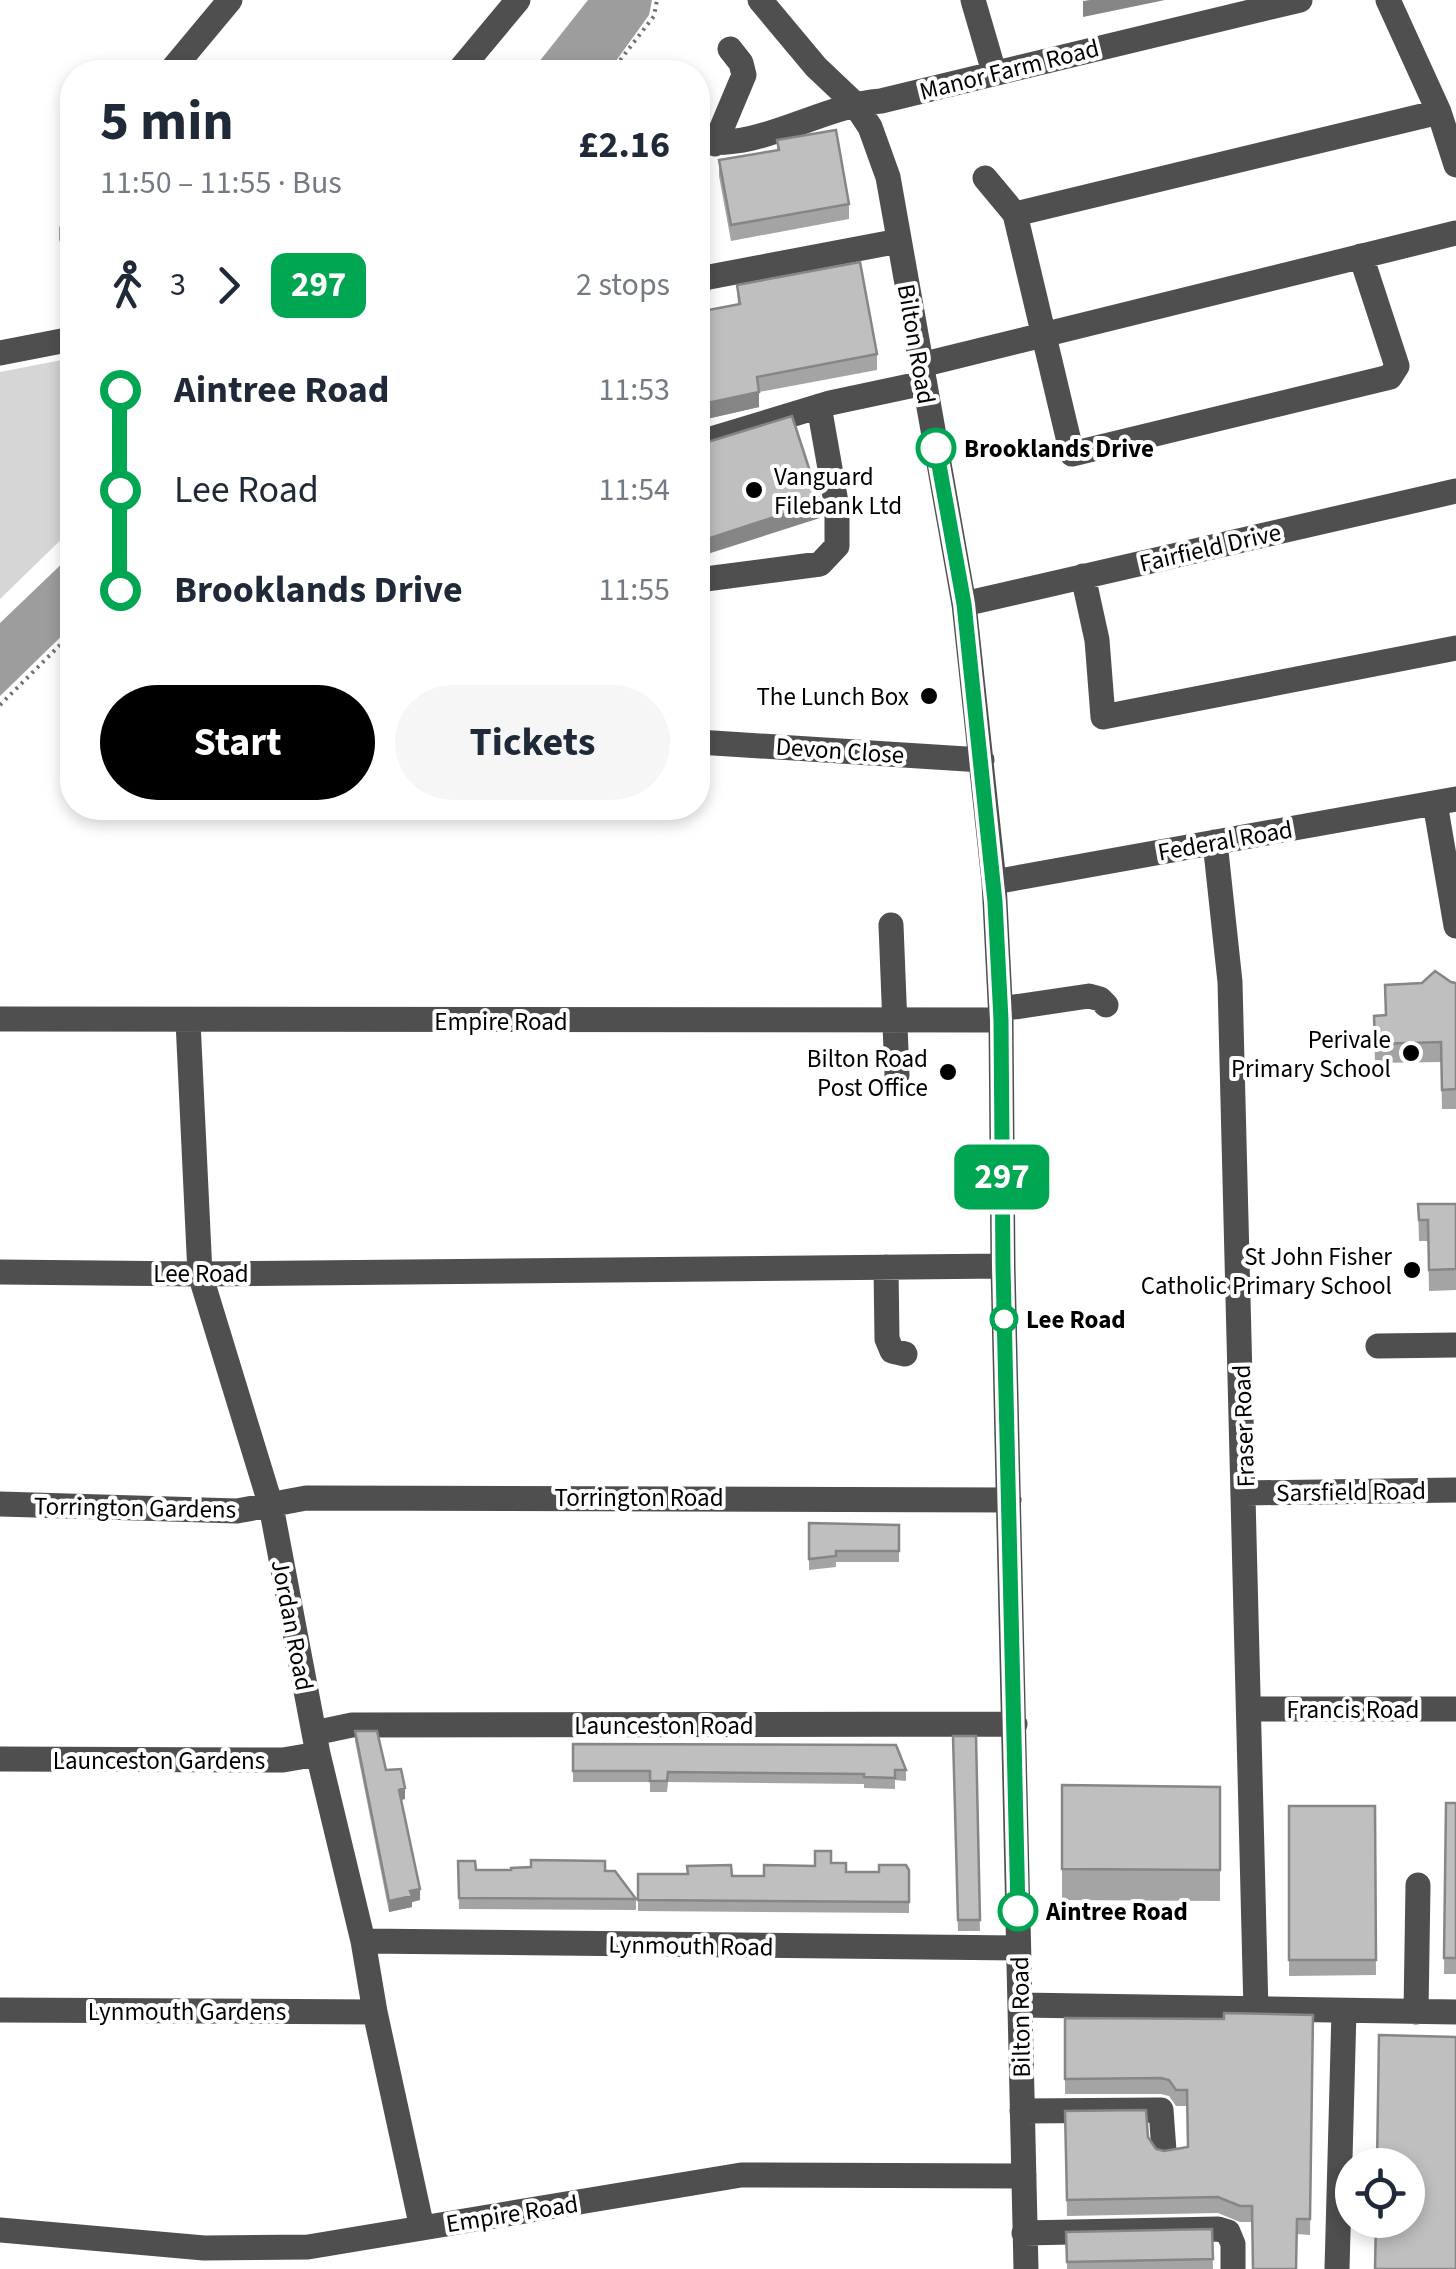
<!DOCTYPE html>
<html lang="en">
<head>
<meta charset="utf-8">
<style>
  :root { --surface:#fff; --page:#f6f6f7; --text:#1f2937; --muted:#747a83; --accent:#000 }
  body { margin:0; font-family:"Source Sans 3",sans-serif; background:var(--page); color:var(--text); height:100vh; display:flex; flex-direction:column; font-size:38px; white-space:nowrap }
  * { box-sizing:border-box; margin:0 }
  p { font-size:32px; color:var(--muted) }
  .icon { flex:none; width:55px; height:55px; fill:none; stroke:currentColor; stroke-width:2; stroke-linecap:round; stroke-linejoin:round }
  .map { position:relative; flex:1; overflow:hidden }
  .side { position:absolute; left:60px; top:60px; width:650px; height:760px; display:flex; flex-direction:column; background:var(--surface); border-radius:40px; box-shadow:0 5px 15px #0003 }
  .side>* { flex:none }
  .badge { padding:0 20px; border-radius:15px; font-size:35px; line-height:65px }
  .controls { position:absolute; left:1335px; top:2148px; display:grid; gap:20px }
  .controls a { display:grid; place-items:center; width:90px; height:90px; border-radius:50%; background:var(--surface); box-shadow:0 5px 15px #0003; font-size:50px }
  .map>.badge { position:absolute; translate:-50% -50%; box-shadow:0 0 0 5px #fff }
  .legs { display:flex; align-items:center; gap:15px; height:110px; padding:0 40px; font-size:32px }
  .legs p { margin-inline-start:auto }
  .overview { display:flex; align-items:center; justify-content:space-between; height:170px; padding:0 40px }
  h1 { font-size:55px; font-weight:700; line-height:75px }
  .action { display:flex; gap:20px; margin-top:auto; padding:20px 40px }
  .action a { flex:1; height:115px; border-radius:60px; background:var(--accent); color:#fff; font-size:40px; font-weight:700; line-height:115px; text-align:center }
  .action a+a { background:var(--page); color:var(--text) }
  ul { padding:0 40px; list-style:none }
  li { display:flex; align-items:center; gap:35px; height:100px; font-size:38px }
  li i { display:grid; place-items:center; width:15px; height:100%; margin:0 12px; background:currentColor }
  li i::after { content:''; width:25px; height:25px; margin:-12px; border:8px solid; border-radius:50%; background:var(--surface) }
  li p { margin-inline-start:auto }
  li:first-child i { background:linear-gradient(#0000 50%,currentColor 0) }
  li:last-child i { background:linear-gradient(currentColor 50%,#0000 0) }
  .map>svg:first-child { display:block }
  .green { fill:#d6d6d6 }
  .water { fill:#9d9d9d }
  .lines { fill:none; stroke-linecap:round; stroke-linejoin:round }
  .path { stroke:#717171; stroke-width:4; stroke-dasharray:2.5 5; stroke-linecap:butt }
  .minor { stroke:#4f4f4f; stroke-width:25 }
  .wall { fill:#a4a4a4 }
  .shaded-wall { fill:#868686 }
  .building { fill:#bfbfbf; stroke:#868686; stroke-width:2.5 }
  .line-1-casing { stroke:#fff; stroke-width:22 }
  .line-1 { stroke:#00a651; stroke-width:15 }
  .stop-1-dot { fill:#fff; stroke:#00a651; stroke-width:5 }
  .poi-dot { fill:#000; stroke:#fff; stroke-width:4 }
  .labels { text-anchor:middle; stroke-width:8; stroke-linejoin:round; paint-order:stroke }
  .street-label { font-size:25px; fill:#000; stroke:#fff }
  .stop-label { font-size:25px; font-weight:bold; fill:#000; stroke:#fff; text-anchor:start }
  .poi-label { font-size:25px; fill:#000; stroke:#fff; text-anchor:end }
</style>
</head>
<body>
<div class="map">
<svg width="1456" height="2269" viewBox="0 0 1456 2269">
  <rect width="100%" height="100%" fill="#fff"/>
  <path class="green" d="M72,358v171l-72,70v-227z"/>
  <path class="water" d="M588,0h64l-3,15 -41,57h-77z
    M72,554v72l-72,70v-73z"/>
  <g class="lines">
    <path class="path" d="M611,72l43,-56 3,-16
      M0,705l72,-72"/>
    <path class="minor" d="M760,0l56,67 38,36 16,24 18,50 76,427 30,278 7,138 2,246 23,1003
      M973,0l21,72
      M1388,0l51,112 17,53
      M170,72l60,-72
      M458,72l60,-72
      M698,141c63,10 120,-35 183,-40l419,-101
      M715,144l29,-69 -3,-12 -11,-14
      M985,178l30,36
      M72,229v10
      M1361,256l36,110 -7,11 -318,77 -57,-240 424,-102
      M698,286l6,-8 195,-37
      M0,353l72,-14
      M921,365l535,-132
      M698,443l132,-40 94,-20
      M1083,576l14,64 6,77 353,-69
      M698,580l122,-16 17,-18v-38l-18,-102
      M964,604l492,-113
      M698,742l284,18
      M1435,803l21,123
      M1215,842l15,140 26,1029
      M994,882l462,-83
      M891,925l6,150
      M1001,1009l88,-13 11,3 6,6
      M0,1019l1001,1
      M188,1021l12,253 71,232 47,248 45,187 12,71 47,216
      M886,1267l1,72 5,12 13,3
      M0,1272l200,2 803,-8
      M1378,1346l78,-1
      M1245,1493l211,-3
      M0,1504l237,7 69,-13 703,2
      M1251,1709h205
      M314,1733l38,-8 663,-1
      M0,1759l283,1 35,-6
      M363,1941l655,7
      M1021,2005l435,7
      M0,2010l375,2
      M1416,2012l2,-127
      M1022,2111l139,-1 3,41
      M0,2230l204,18 104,-1 433,-72 283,1
      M1024,2233l194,-4 10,3 5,12v25
      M1337,2269l7,-258"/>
  </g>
  <path class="wall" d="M777,140l72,64v15l-118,22 -12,-65v-16l58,-10z
    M737,285l140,69v16l-118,22v15l-61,14v-109l40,-8z
    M1451,982l5,1v126h-14l-1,-47 -66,1 -1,-47 11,-1z
    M1418,1204h38v86l-27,1 -1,-50h-9z
    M809,1523l90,2v37h-63v5l-27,3z
    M355,1731l31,39 19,29 -4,1 19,100 -8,2v5l-23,5 -34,-171z
    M953,1736h23l4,195h-22z
    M573,1744l333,26v11l-11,-1v9l-31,-1v-4l-196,-2 -1,10h-17v-10h-77z
    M1062,1785l158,2v114l-158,-1z
    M1446,1803h10v171h-12z
    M1289,1806h86l1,169 -87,1z
    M458,1861l18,9 129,1 31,28v11l-177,-1z
    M831,1863l15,9h33l30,-2v43l-271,-2v-37l126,2z
    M1313,2015l-3,220 -13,-1 -45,-12h-12l-22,-9 -151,3 -2,-105 83,26 8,12 8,2 24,-4 -1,-41h-11l-7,-10 -8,-2h-96v-76l159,1z
    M1212,2229l1,40h-146l-1,-37z"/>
  <path class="shaded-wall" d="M1090,0h75l-82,17v-16z
    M759,392v15l-61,14v-16z
    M820,502v16l-122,39v-15z
    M405,1788v11l-6,1v-10z
    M420,1889v11l-8,2v5l-23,5v-11l21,-10z"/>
  <path class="building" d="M836,130l13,74 -118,21 -12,-65 60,-10 -2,-10z
    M860,262l17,92 -120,23 2,15 -61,13v-93l42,-8 -3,-19z
    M792,416l28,86 -122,40v-97z
    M1435,971l16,11 5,1v106l-14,1 -1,-48 -66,2 -1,-28 12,-1 -1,-30 37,-2z
    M1418,1204h38v65l-27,1 -1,-50h-9z
    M809,1523l90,2v26h-63v5l-27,3z
    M355,1731h22l9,39 15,-1 4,19 -6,2 21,99 -10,2 2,5 -23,5z
    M953,1736h23l4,184h-22z
    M573,1744l323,1 10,25h-11v8l-31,-1v-3l-196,-2 -1,9h-17v-10h-77z
    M1062,1785l158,2v83l-158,-1z
    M1446,1803h10v155h-12z
    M1289,1806h86l1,154h-87z
    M815,1851h16v12h15v9h33v-7h27l3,5v32l-271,-2v-26h50l-1,-8 44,-1 1,11h32v-11l51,1z
    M531,1860l74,1v10h10l21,28 -177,-1 -1,-37h17l1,9h35v-2l20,-1z
    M1224,2013l89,2 -3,204h-13l-1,50h-43l-1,-63h-12l-22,-9 -151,3 -2,-89 81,-1 2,27 8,12 8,2 24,-4 -1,-57h-11l-7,-10 -8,-2 -96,1v-61l159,1z
    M1379,2035l77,2v232h-81l1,-49h32v-55h-31z
    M1212,2229l1,30 -146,3 -1,-30z"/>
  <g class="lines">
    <defs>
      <path id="line-1" d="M936,448l28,156 31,298 6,118 2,246 15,645"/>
    </defs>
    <use href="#line-1" class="line-1-casing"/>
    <use href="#line-1" class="line-1"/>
  </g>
  <g class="stop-1-dot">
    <circle cx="936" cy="448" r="18"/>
    <circle cx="1004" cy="1319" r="12"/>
    <circle cx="1018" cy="1911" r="18"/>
  </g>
  <g class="poi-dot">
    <circle cx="754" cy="490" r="10"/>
    <circle cx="929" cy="696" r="10"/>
    <circle cx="1411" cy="1053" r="10"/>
    <circle cx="948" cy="1072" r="10"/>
    <circle cx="1412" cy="1270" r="10"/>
  </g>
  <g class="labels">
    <g class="street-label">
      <text transform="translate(1009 69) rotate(-14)" y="9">Manor Farm Road</text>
      <text transform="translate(917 344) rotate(80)" y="9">Bilton Road</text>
      <text transform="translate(1210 547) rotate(-13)" y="9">Fairfield Drive</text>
      <text transform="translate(840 750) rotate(4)" y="9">Devon Close</text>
      <text transform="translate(1225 840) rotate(-10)" y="9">Federal Road</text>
      <text x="501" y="1030">Empire Road</text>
      <text x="201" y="1282">Lee Road</text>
      <text transform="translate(1243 1426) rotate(-92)" y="9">Fraser Road</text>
      <text transform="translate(1351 1491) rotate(-1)" y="9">Sarsfield Road</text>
      <text x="639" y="1506">Torrington Road</text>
      <text transform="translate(135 1507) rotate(1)" y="9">Torrington Gardens</text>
      <text transform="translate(293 1625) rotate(79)" y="9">Jordan Road</text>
      <text x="1353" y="1718">Francis Road</text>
      <text x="664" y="1734">Launceston Road</text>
      <text x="159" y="1769">Launceston Gardens</text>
      <text transform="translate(691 1945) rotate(1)" y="9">Lynmouth Road</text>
      <text x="187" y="2020">Lynmouth Gardens</text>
      <text transform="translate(1020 2017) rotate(-91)" y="9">Bilton Road</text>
      <text transform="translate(512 2213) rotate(-9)" y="9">Empire Road</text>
    </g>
    <g class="stop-label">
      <text x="964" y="457">Brooklands Drive</text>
      <text x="1026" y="1328">Lee Road</text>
      <text x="1046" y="1920">Aintree Road</text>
    </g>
    <g class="poi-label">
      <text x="774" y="485" text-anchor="start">Vanguard<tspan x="774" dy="29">Filebank Ltd</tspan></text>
      <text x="909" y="705">The Lunch Box</text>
      <text x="1391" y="1048">Perivale<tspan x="1391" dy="29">Primary School</tspan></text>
      <text x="928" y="1067">Bilton Road<tspan x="928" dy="29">Post Office</tspan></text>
      <text x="1392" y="1265">St John Fisher<tspan x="1392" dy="29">Catholic Primary School</tspan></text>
    </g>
  </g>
</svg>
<div class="controls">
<a><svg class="icon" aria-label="locate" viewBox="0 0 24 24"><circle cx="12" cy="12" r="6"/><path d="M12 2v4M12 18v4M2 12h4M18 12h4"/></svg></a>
</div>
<b class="badge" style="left:1002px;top:1177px;background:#00a651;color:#fff">297</b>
<section class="side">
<div class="overview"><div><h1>5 min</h1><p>11:50 – 11:55 · Bus</p></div><b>£2.16</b></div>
<div class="legs"><svg class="icon" aria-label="walk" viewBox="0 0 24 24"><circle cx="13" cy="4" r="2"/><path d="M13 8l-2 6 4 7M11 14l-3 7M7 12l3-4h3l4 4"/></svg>3<svg class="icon" aria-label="forward" viewBox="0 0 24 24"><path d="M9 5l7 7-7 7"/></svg><b class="badge" style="background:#00a651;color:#fff">297</b><p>2 stops</p></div>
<ul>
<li><i style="color:#00a651"></i><b>Aintree Road</b><p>11:53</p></li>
<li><i style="color:#00a651"></i><span>Lee Road</span><p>11:54</p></li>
<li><i style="color:#00a651"></i><b>Brooklands Drive</b><p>11:55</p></li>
</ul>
<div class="action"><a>Start</a><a>Tickets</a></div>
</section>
</div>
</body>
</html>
